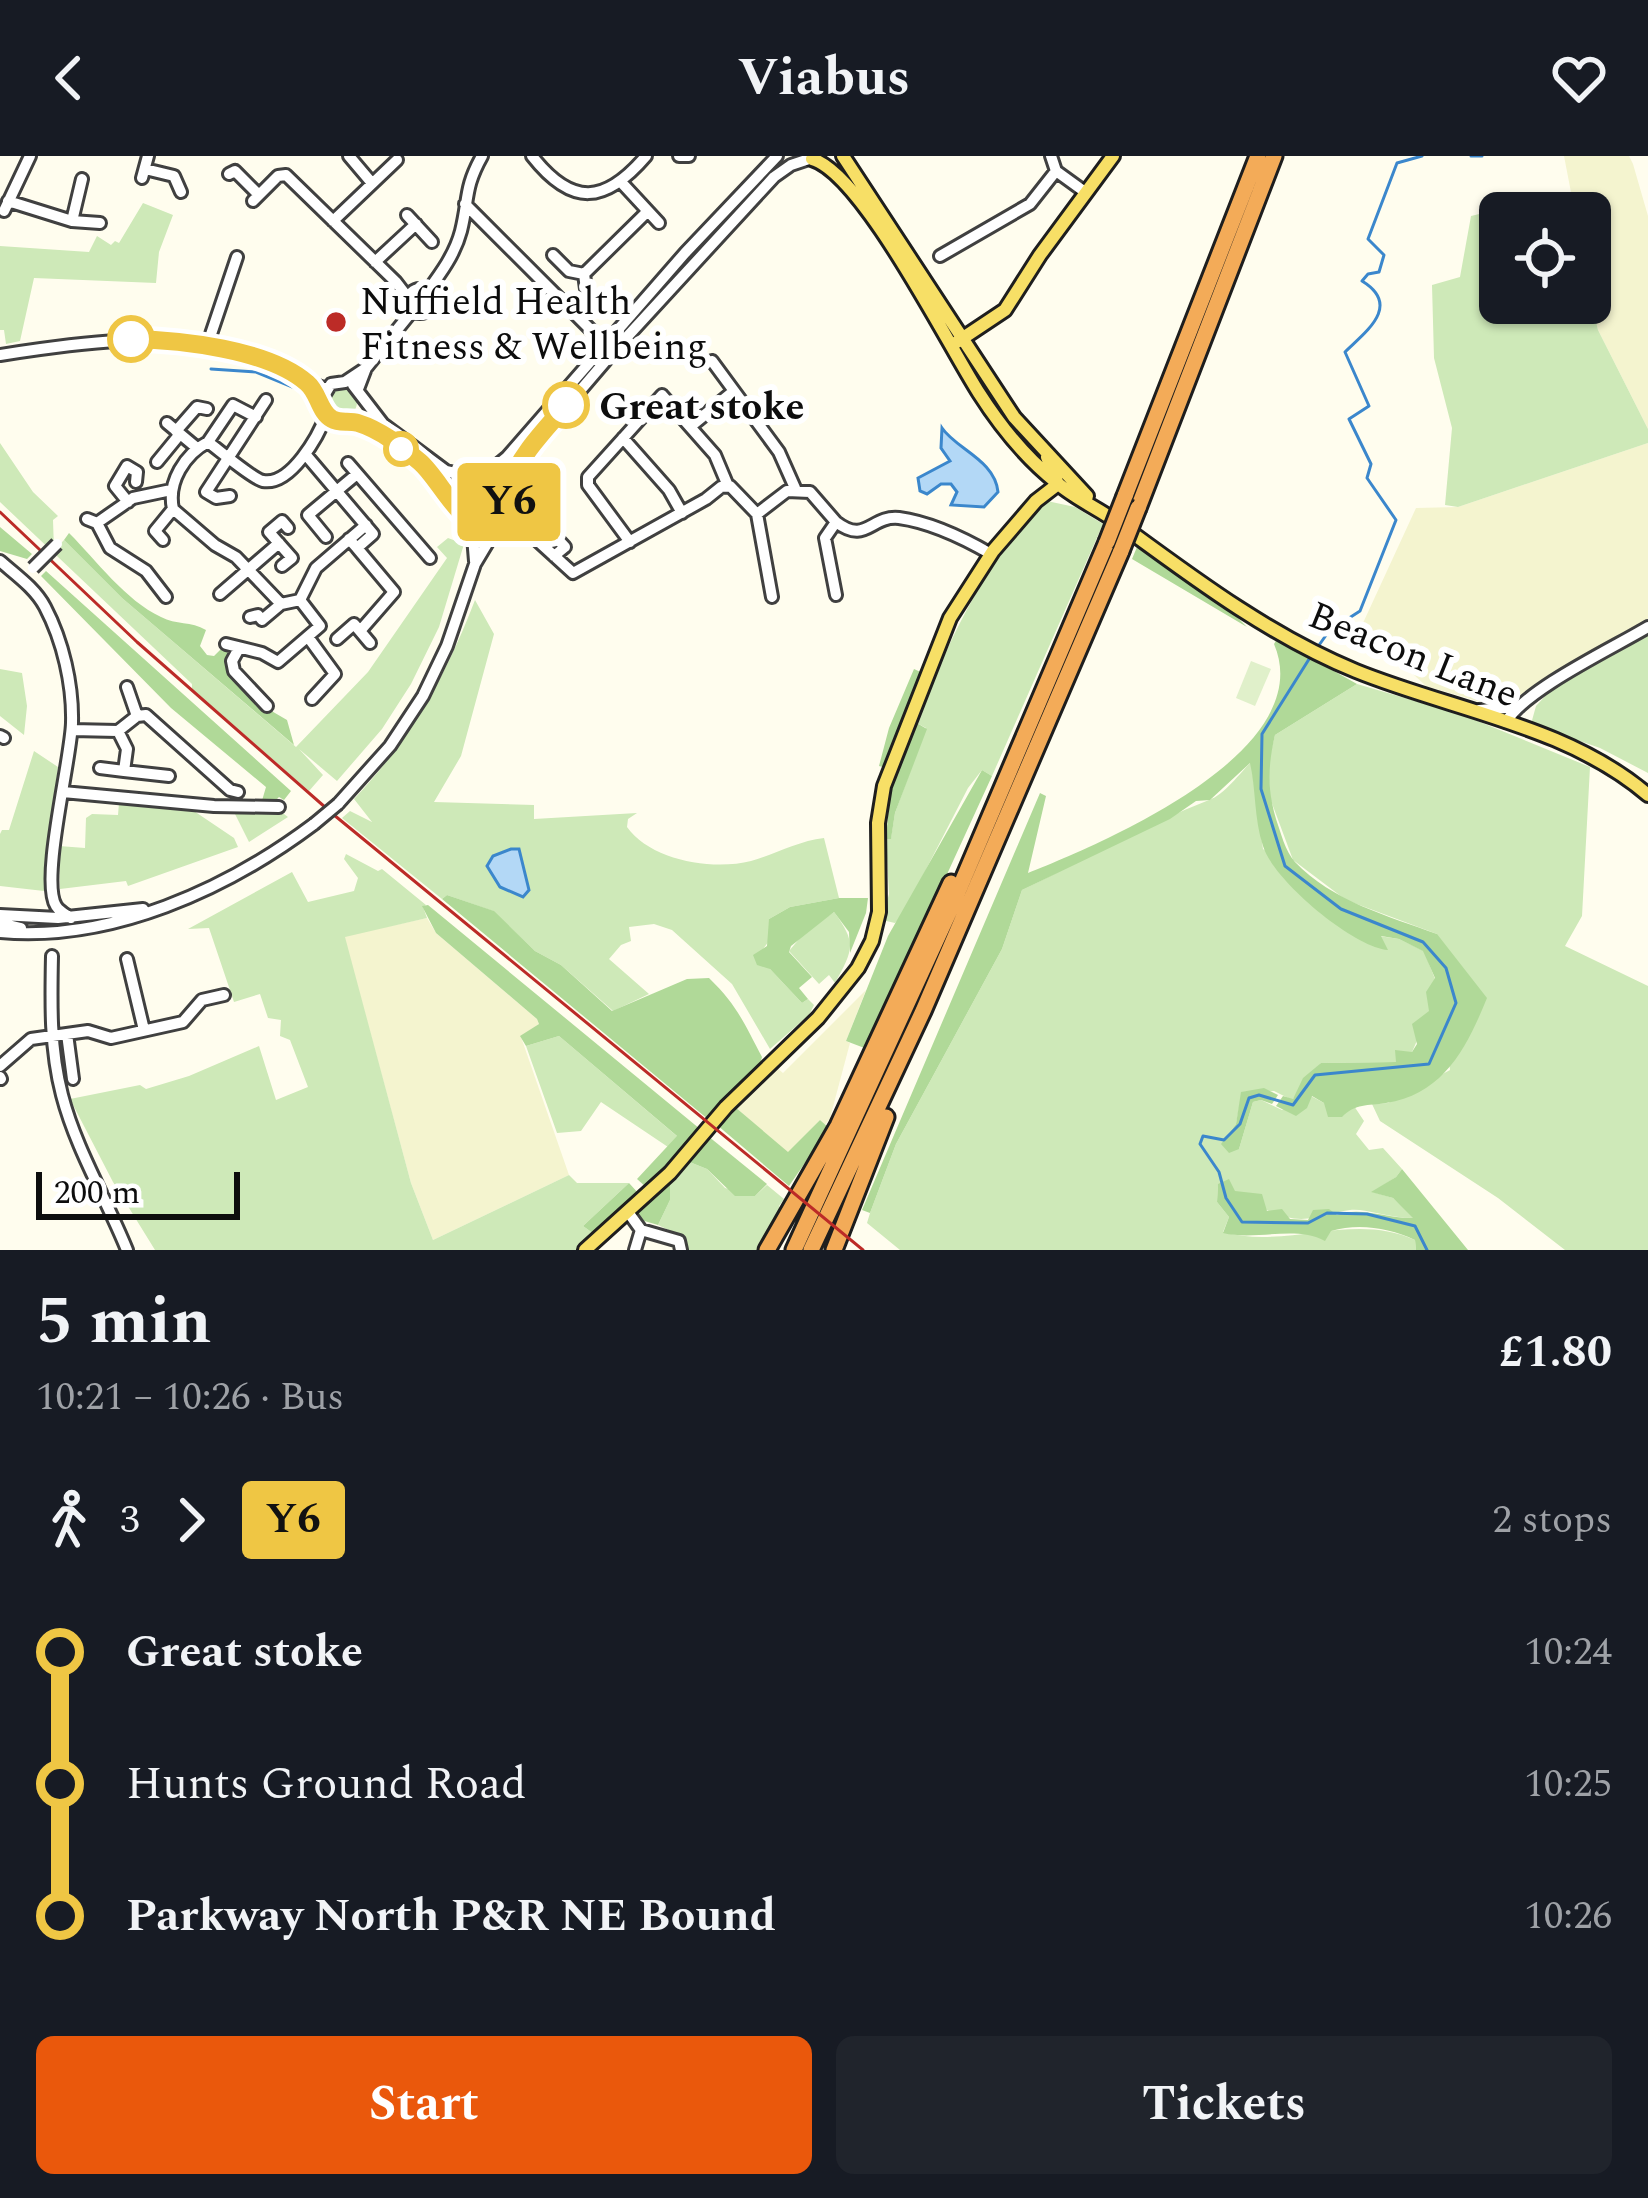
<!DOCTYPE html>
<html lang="en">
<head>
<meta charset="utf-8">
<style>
  :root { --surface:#171b24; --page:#20242c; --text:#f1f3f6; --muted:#9ea1a6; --accent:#ea580c }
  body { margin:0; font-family:Spectral,serif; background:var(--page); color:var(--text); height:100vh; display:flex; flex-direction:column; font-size:45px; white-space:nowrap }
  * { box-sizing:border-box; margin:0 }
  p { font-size:39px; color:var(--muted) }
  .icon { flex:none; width:66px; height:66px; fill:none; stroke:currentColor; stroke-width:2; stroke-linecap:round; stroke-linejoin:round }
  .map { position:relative; height:1094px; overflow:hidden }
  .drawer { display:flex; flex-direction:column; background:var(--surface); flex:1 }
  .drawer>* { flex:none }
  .badge { padding:0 24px; border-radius:9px; font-size:42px; line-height:78px }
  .tools { position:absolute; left:1479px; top:36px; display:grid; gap:24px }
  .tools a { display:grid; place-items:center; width:132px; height:132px; border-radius:18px; background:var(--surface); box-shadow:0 3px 9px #0004; font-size:60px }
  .scale { position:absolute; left:36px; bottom:30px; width:204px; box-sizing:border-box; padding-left:12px; border:6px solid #0d0d0d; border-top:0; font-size:33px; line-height:42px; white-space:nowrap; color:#0d0d0d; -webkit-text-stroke:9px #fff; paint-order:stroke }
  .map>.badge { position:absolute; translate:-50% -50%; box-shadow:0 0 0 6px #fff }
  .legs { display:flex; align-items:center; gap:18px; height:132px; padding:0 36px; font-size:39px }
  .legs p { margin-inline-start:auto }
  .summary { display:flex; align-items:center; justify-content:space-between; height:204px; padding:0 36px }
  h1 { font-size:66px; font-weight:700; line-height:90px }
  .action { display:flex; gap:24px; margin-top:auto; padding:24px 36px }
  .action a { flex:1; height:138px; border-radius:18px; background:var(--accent); color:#fff; font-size:48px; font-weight:700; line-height:138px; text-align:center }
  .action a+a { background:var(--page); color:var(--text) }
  ul { padding:0 36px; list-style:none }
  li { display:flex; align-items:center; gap:42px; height:132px; font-size:45px }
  li i { display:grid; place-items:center; width:18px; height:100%; margin:0 15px; background:currentColor }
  li i::after { content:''; width:30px; height:30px; margin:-15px; border:9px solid; border-radius:50%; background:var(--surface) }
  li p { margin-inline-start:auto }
  li:first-child i { background:linear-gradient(#0000 50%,currentColor 0) }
  li:last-child i { background:linear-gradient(currentColor 50%,#0000 0) }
  header { display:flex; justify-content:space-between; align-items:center; height:156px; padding:0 36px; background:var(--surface); font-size:54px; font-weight:700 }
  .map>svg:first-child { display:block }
  .farmland { fill:#f4f4cf }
  .green { fill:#cee9b8 }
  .forest { fill:#b0d998 }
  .pitch { fill:#e0f0ca }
  .water { fill:#b3d8f6; stroke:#3b87cc; stroke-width:3 }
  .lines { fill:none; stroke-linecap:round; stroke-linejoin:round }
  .stream { stroke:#3b87cc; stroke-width:3 }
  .minor-casing { stroke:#404040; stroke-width:16 }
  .major-casing { stroke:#1e1e1e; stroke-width:18 }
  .highway-casing { stroke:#1e1e1e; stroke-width:21 }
  .minor { stroke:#fff; stroke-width:10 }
  .major { stroke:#f7df66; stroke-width:12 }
  .highway { stroke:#f3ab58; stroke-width:15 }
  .rail { stroke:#bc2b27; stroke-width:3 }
  .minor-bridge-casing { stroke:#404040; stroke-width:16; stroke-linecap:butt }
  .highway-bridge-casing { stroke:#1e1e1e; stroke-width:21; stroke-linecap:butt }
  .minor-bridge { stroke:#fff; stroke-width:10 }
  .highway-bridge { stroke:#f3ab58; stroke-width:15 }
  .line-1-casing { stroke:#fff; stroke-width:27 }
  .line-1 { stroke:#efc644; stroke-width:18 }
  .poi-dot { fill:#bc2b27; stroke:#fff; stroke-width:4.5 }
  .stop-1-dot { fill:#fff; stroke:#efc644; stroke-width:6 }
  .labels { text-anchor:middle; stroke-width:12; stroke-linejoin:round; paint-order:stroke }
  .poi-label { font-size:39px; fill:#0d0d0d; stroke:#fff; text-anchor:start }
  .stop-label { font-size:39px; font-weight:bold; fill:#0d0d0d; stroke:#fff; text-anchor:start }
  .street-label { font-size:39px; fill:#0d0d0d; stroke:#fff }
</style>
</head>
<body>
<header><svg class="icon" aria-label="back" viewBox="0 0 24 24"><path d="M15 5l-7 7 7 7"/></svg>Viabus<svg class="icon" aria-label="heart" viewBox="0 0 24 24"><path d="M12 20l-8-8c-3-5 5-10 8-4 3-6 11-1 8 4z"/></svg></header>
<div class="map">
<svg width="1648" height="1094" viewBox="0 0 1648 1094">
  <rect width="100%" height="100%" fill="#fffdee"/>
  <path class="farmland" d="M1564,0h65l4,8 15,52v213l-50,-99 -8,-34v-83h-15z
    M1648,287v177l-120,72 -27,11h-17l-58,-17 -25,-23 -44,-27 59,-128 42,-1z
    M427,762l9,15 101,86 2,5 -18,13 48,138 -136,65 -22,-57 -67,-247z
    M866,834l-20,51 4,2 -20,75 -5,7 -5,-5 -32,33 -53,-46 42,-39 6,5z"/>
  <path class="green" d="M1563,38l10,4 2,15h-75v90h90v-7l8,34 50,99v14l-190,64 -13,-2 7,-77 -18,-70 -2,-73 28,-8 11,-61z
    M143,47l30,12 -14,37 -3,31 -122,-5 -14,63 -14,3 -2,-14h-4v-84l89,6 8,-16 14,9 4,-4 4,2z
    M327 246a15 15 0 1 1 30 0a15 15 0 1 1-30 0Z
    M0,287l33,49 25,24 -5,4 1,30 10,-10 58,58 174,149 72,-75 79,-114 -10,-11 11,-9 16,6 -25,83 -28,57 -29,45 -45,52 -38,-32 24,26 -14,16 -117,-102v-5l-192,-182z
    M463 344a20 20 0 1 1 40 0a20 20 0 1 1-40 0Z
    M1047,345l28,6 28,17 -111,252 -10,-6 -14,18 -66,128 -7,7 -13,-3 7,-26 -3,-55 5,-1 4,-25 31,-85 -11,-6c35,-81 67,-159 132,-221z
    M475,444l19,34 -33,122 -27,46 100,3v14l103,-6 -9,6 -1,8c23,33 85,44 124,34 25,-7 47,-20 73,-23l15,60 -49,9 -21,12v22l-6,8 7,20 32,34 6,-4 6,6 -5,10 -39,34 -38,-65 -60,-54 -18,-6 -25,3 2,14 -10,4 -12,14 40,35 -36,17 -52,-46 -26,-14 -42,-40 -46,-16 -5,4 -100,-81 8,-7 22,11 -18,-23c55,-58 93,-125 121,-199z
    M1648,477v140l-48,-25 -69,-24 5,-18 13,-14z
    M0,513l22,4 5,33 -3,29 -24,-19z
    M1357,528l106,31 127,52 -8,149 -17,30 83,40v264h-83l-67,-52 -118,-77 -8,-17 16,-1 62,-33 -13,-136 -91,-34 -53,-40 -23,-62 -2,-35 7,-28z
    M34,595l24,16 -14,124 -44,-5v-52l2,-4h7z
    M1251,606l12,87 116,87 20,3 25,12 11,28 -5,32 -18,41 -15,10 -76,1 -29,37 -18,-9 -32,1 -6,32 -12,16 15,9 14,-47 8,-2 21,10 29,-14 13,7 30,3 10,15 -8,13 13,16 14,-2 19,21 -6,8 -23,15 20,6 22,20c-22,1 -50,-10 -65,-8 -22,3 -40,13 -64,7 -25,-6 -44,-23 -68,-32l-1,17 12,15 -6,15c64,18 130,-21 192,8l1,10h-516l-33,-27 3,-10 26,-69 106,-195 20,-59c62,-30 125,-66 187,-90 15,-5 31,-27 42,-38z
    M119,647l69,4 46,31 4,9 -110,39 -2,-5 -66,8 -1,-43 26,2 1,-30 6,-4 26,1z
    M233,654l47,1 8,6 -39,25z
    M346,698l32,17 4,-2 44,36 -3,2 4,11 -82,19 66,246 22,57 136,-65 8,8h52l-46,43 11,8 -18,16h-421l-42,-68 -43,-83 70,-14 6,4 43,-13 70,-30 17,54 32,-13 -18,-47 -10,-4 1,-16 -13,-2 -8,-24 -26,8 -25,-74 -21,1 104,-57 16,30 46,-11 4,-13 -14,-19z
    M834,756c23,31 19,38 1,71l-6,-8 -10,9 -30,-33 16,-19z
    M559,880l119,101 -10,10 -67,-45 -20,29 -24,2 -31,-87z
    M687,1005l20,8 18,19 30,8 12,-11 17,14 -5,7 3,4 -25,40h-71l-7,-15 -21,-10 12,-25v-18l5,-1 -1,-5z"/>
  <path class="forest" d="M0,371l32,27 -5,5 -27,-8z
    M69,377c28,28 56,67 92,84 15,8 30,4 45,13l-6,16 7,9 7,1 9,-9 5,3 -1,16 36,40 24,14 7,25 -172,-147 -58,-58z
    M1137,391l98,68 12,12 -115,-68z
    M46,415l245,220 -7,9 -5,-3 -6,6 -12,1 5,-17 -95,-79 -130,-132z
    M1277,483l80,45 -82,51c-7,30 -8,54 1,84 5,14 9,32 19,43 37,39 93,54 142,72l50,64c-20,49 -43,96 -101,105 -19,3 -30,0 -44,14h-14l-4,-14 -12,-7 -5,12 -11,8 -20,-10 7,-10 10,3 10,-21 18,-15 75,-1 -1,-12 17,2 5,-8 -5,-20 17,-13 -3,-19 9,-14 -12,-27 -24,-12 -18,-3 7,14c-35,-3 -115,-70 -125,-104 -9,-27 -7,-57 -13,-83l-40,37 -14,1 -26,18 -148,71 -20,59 -106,195 -26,69 -8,-3 178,-417 6,3 -18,77c73,-29 292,-121 246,-229z
    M914,513l11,5 -39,94 -7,-2 10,-38z
    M915,566l12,7 -32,84 -4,26h-5l5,-59z
    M982,614l10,6 -125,273 -21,-8 42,-105z
    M447,739l47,16 41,40 26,14 51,46 75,-32 22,-1c28,27 35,45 53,79l-3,11 -50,52 -267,-221z
    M839,742h29l-2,15 -16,40 -1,-21 -15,-20 -43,34 -2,6 23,25 -13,11 9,11 -6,4 -32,-34 -13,-4 -4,-10 14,-9 2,-27 21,-12z
    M428,749l272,224 -53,59 -10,-9 40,-43 -118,-100 -33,10 -6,-10 19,-12 -2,-5 -101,-86 -14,-27z
    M1264,932l14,7 -6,9 -11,-4 -8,2 -14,47 -10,4 -8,-9 15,-20 5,-32z
    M735,951l53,45 32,-32 9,8 -40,58 -72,-61z
    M708,980l59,48 -12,12h-20l-28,-27 -20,-8z
    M1402,1013l66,81h-52l-1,-10c-26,-12 -56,-17 -84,-9l-6,10c-29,-16 -69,0 -102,-8l6,-16 -12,-15 1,-18 11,-5 6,12 27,3 5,17 15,-2 8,10 18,1 5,-10 16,-1 8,6c24,-9 50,4 76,3l-20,-20 -22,-6 25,-15z
    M670,1026v18l-12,25 -17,-5 -3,-6z
    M629,1027l10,11 -45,40 -11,-8z"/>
  <path class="pitch" d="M1251,505l20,8 -16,37 -19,-8z"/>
  <path class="water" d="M942,272c14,21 53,32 56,64l-14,15 -33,-2 6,-13 -6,-8h-10l-14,10 -7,-3 -2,-13 32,-17 -9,-13z
    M511,693h8l10,41 -6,7 -23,-10 -13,-21 6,-10z"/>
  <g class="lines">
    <path class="stream" d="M1471,0h11
      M211,213l45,3 39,16
      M1317,492l12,-17 31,-20 36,-91 -29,-42 4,-14 -22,-45 20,-13 -24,-54c19,-19 58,-46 17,-71l6,-7 11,-2 5,-17 -16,-16 29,-76 25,-7
      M1311,500l-49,78 -1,55 24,77 56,43 82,33 23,26 10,35 -27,61 -114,11 -22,30 -34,-10 -10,3 -9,26 -16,16 -21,-4 -3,8 19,28 7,26 16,24 66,1 19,-10 40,1 48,12 12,24"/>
    <defs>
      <path id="minor" d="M349,0l22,26
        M532,0c40,51 73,48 114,0
        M679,0h10
        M1051,0l5,15 29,21
        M145,13l29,7 7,16
        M229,18l6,-3 24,24
        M142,22l6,-22
        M621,26l38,41
        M8,45l64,20 28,2
        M253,45l25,-25 8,-1 110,107 13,17
        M465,48l140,140
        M4,55l26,-55
        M407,59l25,27
        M72,65l10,-42
        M333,65l64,-61
        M553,99l16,16 15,3
        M940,100l90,-52 26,-33
        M375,106l41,-38
        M586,133l-2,-15 64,-63
        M408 145a12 12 0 1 1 24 0a12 12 0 1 1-24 0Z
        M427,136c14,-19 28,-38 34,-61 8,-32 3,-43 21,-75
        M207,190l30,-89
        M0,199c82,-13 158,-24 240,-1 30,9 57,24 86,35
        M712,205l67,91 16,36
        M366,212l47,-58
        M353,229l30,39 63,47 27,6
        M358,233l8,-21 -21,14 -14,2 -9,15 4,16c14,9 29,5 45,13 27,13 57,37 75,61 7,10 13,22 21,32l18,5 12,-4
        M326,259c-7,20 -35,71 -63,66 -10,-2 -44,-31 -55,-39 -23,12 -41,40 -35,67l42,36 21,12 45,47 19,-4 16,-32 50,-43
        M167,267l30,25
        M691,270l43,-35
        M176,275l21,-24 10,2
        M623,282l46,52 13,23
        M208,286l25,-37 23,12
        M306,299l67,79 -16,14 -8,-9
        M157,306l23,-28
        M348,307l82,95
        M485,319l22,-18 178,-204 92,-97
        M230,340l-14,2 -10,-6 60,-92
        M128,346l-13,-16 12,-20 10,6 -1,10
        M458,352l3,-22 16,-11 22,5 8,13
        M506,356l67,61 133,-74 15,-12 9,-1 27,28 15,83
        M757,358l30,-23 23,1 26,30 -11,16 11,57
        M87,363l10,4 36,-25 38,-8
        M836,366c30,23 35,-7 63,-4 30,4 66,21 92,36
        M97,367l13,25 36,23 20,26
        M472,368l3,37
        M549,374l16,17 -11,9
        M326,381l-18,-22 49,-41
        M163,384l-8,-9 18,-22
        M630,386l-42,-57v-8l74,-82 53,60 13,31
        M357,392l37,44 -34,39
        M0,405c16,14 35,27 45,46 18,34 28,78 27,116 -1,37 -32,157 -16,183 4,6 9,8 15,12
        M282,410l10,-8 -23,-26 13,-11 6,7
        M220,438l59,-51
        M250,461l8,-2 4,5 19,-16
        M308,481l27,37 -23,25
        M337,483l17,-15 16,19
        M226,488l36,9 16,9 42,-36 -20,-26
        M238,494l-6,11 2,10 33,35
        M127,531l10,29
        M1479,554l40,-3
        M1506,566c20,-33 107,-74 142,-95
        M72,574l46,1 19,-15 9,-1 84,75 8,2
        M0,580l4,2
        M100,612l24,3 3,-22 -9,-18
        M124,615l45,5
        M63,636l151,14 65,1
        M338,648l52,-58 33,-50 24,-50 28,-82 31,-52 1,-19 13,-32 94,-110 160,-174 17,-12 18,-6
        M0,759l58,3 85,-9
        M0,767l21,5
        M0,776c111,10 226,-42 314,-108
        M52,800c-1,47 -2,93 10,139 14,54 44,103 65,155
        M127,803l17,71
        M67,878l6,45
        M0,910l31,-27 57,-8 23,7 72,-16 19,-22 22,-5
        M0,921l1,2
        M628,1056l13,18 -6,20
        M641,1074l38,11 2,9"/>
      <path id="major" d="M843,0l171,261 73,79
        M812,3c51,15 135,184 167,234 21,33 47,65 77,89 18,16 41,26 61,40 75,55 153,114 239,149 96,39 212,55 292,124
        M957,186l48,-32 35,-55 73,-99
        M585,1094l85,-77 56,-66 92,-89 40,-50 14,-27 7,-29 -1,-89 6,-37 66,-168 43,-67 43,-50 22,-17 -11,-27"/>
      <path id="highway" d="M1125,340l133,-340
        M1138,352l136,-352
        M767,1094l71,-124 113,-243
        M794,1094l157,-342 156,-366
        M811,1094l112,-239 198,-460
        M834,1094l52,-133"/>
    </defs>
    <use href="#minor" class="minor-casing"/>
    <use href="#major" class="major-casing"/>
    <use href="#highway" class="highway-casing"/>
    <use href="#minor" class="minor"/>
    <use href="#major" class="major"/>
    <use href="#highway" class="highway"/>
    <path class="rail" d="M0,356l137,130 197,173 529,435"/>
    <defs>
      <path id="minor-bridge" d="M33,412l24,-24
        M314,668l24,-20"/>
      <path id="highway-bridge" d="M1107,386l18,-46
        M1121,395l17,-43"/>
    </defs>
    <use href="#minor-bridge" class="minor-bridge-casing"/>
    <use href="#highway-bridge" class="highway-bridge-casing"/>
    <use href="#minor-bridge" class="minor-bridge"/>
    <use href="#highway-bridge" class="highway-bridge"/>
  </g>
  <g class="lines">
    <defs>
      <path id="line-1" d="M131,183c49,1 137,10 176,44 12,10 12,29 25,36 8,5 17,1 26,4 23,7 44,24 62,39 20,17 44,72 71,63 21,-7 15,-30 21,-46 11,-28 35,-51 54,-74"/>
    </defs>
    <use href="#line-1" class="line-1-casing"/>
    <use href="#line-1" class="line-1"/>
  </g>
  <circle class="poi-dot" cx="336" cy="166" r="12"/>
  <g class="stop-1-dot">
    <circle cx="131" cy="183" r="21"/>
    <circle cx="566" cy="249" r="21"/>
    <circle cx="401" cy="293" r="15"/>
  </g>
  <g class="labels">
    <g class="poi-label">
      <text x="360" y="158">Nuffield Health<tspan x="360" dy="45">Fitness &amp; Wellbeing</tspan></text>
    </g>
    <g class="stop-label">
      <text x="599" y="263">Great stoke</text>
    </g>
    <g class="street-label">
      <text transform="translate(1414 497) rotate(22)" y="14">Beacon Lane</text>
    </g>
  </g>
</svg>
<div class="tools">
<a><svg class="icon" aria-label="locate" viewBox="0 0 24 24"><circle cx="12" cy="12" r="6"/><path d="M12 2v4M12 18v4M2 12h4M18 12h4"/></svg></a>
</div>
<div class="scale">200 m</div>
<b class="badge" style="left:509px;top:346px;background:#efc644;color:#111">Y6</b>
</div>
<section class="drawer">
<div class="summary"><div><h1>5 min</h1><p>10:21 – 10:26 · Bus</p></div><b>£1.80</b></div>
<div class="legs"><svg class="icon" aria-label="walk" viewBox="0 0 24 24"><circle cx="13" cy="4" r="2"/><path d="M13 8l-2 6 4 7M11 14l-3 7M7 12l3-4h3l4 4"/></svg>3<svg class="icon" aria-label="forward" viewBox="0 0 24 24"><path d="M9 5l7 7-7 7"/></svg><b class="badge" style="background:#efc644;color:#111">Y6</b><p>2 stops</p></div>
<ul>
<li><i style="color:#efc644"></i><b>Great stoke</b><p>10:24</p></li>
<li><i style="color:#efc644"></i><span>Hunts Ground Road</span><p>10:25</p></li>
<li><i style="color:#efc644"></i><b>Parkway North P&amp;R NE Bound</b><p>10:26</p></li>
</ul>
<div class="action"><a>Start</a><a>Tickets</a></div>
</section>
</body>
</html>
